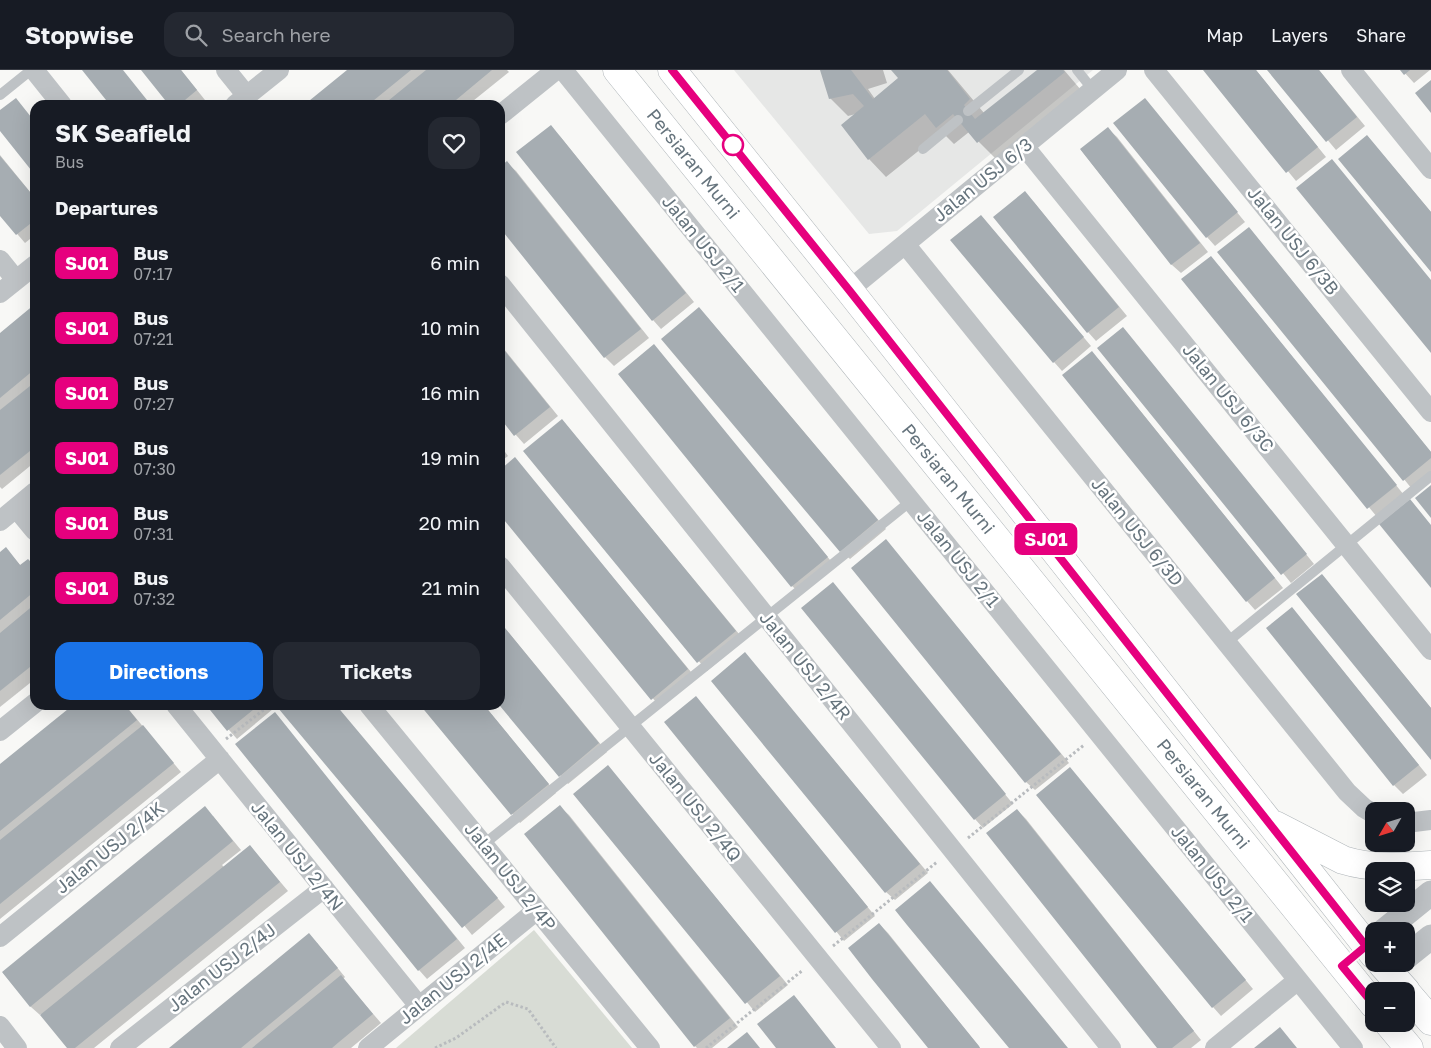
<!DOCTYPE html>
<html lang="en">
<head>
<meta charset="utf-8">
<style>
  :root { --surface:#171b24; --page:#242831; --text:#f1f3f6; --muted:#9ea1a6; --line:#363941; --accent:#1a73e8 }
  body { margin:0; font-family:"Golos Text",sans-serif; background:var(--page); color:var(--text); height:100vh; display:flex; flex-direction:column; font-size:19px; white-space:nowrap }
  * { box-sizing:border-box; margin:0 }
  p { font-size:16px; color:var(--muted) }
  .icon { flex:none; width:28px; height:28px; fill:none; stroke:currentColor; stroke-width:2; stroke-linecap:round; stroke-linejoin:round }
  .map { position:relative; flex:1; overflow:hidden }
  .panel { position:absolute; left:30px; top:30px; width:475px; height:610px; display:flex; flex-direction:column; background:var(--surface); border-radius:15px; box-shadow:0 5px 20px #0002 }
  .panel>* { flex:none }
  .badge { padding:0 10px; border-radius:8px; font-size:18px; line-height:32px }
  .needle { width:32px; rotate:231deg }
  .fabs { position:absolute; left:1365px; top:732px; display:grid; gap:10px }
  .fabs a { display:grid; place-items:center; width:50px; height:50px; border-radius:10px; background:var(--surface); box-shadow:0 5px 20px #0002; font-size:25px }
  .map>.badge { position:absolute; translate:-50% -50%; box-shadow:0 0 0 2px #fff }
  h2 { padding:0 25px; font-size:19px; line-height:45px }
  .round { display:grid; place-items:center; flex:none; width:52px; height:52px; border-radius:15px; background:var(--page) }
  .summary { display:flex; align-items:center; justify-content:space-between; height:85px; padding:0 25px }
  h1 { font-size:24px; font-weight:700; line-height:38px }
  .primary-button { display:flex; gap:10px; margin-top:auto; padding:10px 25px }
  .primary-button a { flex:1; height:58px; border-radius:15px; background:var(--accent); color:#fff; font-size:20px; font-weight:700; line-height:58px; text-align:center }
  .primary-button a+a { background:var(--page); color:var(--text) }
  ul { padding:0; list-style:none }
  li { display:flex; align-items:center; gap:15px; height:65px; padding:0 25px }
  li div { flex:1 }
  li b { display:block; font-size:19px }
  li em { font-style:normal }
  li .badge { min-width:55px; font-weight:700; text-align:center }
  header { display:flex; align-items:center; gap:30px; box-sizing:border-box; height:70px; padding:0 25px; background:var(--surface); border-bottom:1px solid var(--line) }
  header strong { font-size:24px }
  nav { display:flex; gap:28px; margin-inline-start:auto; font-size:18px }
  .search { width:350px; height:45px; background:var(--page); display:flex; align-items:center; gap:12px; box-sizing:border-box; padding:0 18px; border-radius:15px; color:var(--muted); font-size:19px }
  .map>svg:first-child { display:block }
  .built { fill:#e6e7e6 }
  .green { fill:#d8dcd5 }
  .shadow { fill:#0003 }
  .building { fill:#a6adb2 }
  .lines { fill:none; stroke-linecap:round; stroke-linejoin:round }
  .secondary-casing { stroke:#b0b6ba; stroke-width:29 }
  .path { stroke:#b8bbbe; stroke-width:3; stroke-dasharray:2.5 2.5; stroke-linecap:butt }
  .service { stroke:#bec2c5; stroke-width:10 }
  .minor { stroke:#bec2c5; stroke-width:20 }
  .tertiary { stroke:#bec2c5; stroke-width:25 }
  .secondary { stroke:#fff; stroke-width:28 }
  .line-casing { stroke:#fff; stroke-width:11 }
  .line { stroke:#e6007e; stroke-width:8 }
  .stop-dot { fill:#fff; stroke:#e6007e; stroke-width:2.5 }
  .labels { text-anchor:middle; stroke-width:5; stroke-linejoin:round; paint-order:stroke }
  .street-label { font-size:18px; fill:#66747d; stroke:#fff }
</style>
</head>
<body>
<header>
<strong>Stopwise</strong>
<div class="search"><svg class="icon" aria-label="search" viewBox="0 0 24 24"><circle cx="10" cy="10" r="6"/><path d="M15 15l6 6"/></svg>Search here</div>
<nav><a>Map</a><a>Layers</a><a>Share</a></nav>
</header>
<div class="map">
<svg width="1431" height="978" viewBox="0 0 1431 978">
  <rect width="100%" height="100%" fill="#f8f8f6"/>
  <path class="built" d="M734,0h359l-196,161 -28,3z"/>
  <path class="green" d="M534,860l98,118h-236z"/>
  <path class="shadow" d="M143,0h38l24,30 -7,5h-27z
    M349,0h158l2,2 -41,33h-162z
    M821,0h62l4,13 -19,6 7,10 24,-21 -5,-8h54l36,43 55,-43h25l17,20 -85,69 -27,-27 -15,12 -12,-12 -56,45 -17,-18 -13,-45 -8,2 -18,-18z
    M1205,0h51l70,87 -30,24z
    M1269,0h50l46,56 -29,24z
    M1402,0h28l-16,13z
    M1144,29l101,123 -30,24 -8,-9z
    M1108,59l9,8 91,115 -27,21 -9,-8 -91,-115z
    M559,65l135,167 -33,27 -8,-9z
    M1367,66l64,76v58z
    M0,85l35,43v37l-10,8 -25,-29z
    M507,93l9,8 133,167 -35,28 -9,-9 -105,-132v-56z
    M1033,131l94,115 -31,25 -8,-9z
    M981,146l110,130 -29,25 -8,-9z
    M1249,158l182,224v22l-19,15 -193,-237z
    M1219,196l185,229 -27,22 -194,-237z
    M35,236v156l-33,27 -2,-2v-152z
    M707,247l179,212 -36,30 -9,-8z
    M1123,258l191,236 -23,19 -192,-235z
    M500,274l58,72 -34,28 -24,-27z
    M654,276l181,220 -34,28 -9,-8z
    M1092,283l9,9 182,226 -28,22 -8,-9z
    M562,350l182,220 -37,31 -182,-220z
    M500,375l8,11 -8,6z
    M515,389l181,219 -36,29 -160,-194v-42z
    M886,471l183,222 -34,27 -9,-8z
    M6,479l15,17 14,1v112l-35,28v-154z
    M1322,505l109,133v50z
    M833,514l180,220 -30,24 -8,-9z
    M1292,538l135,167 -24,19 -9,-9 -126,-157z
    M500,552l107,130 -39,32 -68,-81z
    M745,584l183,219 -33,27 -9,-8z
    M696,627l179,219 -31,25 -178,-219z
    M75,635h50l56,67 -181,147v-153z
    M207,635h63l3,4 -36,30z
    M284,635h51l170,202 -33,28z
    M422,635h62l72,88 -36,30z
    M275,644l190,234 -38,31 -8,-9z
    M608,697l180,218 -33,27 -180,-218z
    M1078,708l175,211 -32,27 -8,-9z
    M560,737l9,8 169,212 -26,21h-15l-2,-2z
    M1017,740l9,9 175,221 -10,8h-32z
    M213,746l28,34 -19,15 2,2 26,-21 38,45 -194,157h-26l-27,-34 -1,1 -9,-8 -28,-34z
    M879,854l9,9 92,115h-50z
    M317,873l28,34 -2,2 38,44 -30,25h-180z"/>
  <path class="building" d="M82,0h41l28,35h-41z
    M141,0h40l16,20 -18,15h-10z
    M347,0h64l-43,35h-64z
    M426,0h66l-42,35h-67z
    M820,0h31l22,29 25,-21 -7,-8h56l23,29 -6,6 11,14 62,-49h26l2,2 -88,71 -24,-29 -17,14 -11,-14 -57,46 -27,-35 23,-19 -11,-12 -24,5z
    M1203,0h53l62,77 -32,26z
    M1267,0h52l38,47 -31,25z
    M1400,0h10l-6,5z
    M1431,10v33l-16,-20z
    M16,28l19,24v53l-35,-44v-21z
    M1145,28l93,114 -32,26 -93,-115z
    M551,55l135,168 -34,28 -136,-169z
    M1108,57l92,116 -29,22 -91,-116z
    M1367,65l64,77v60l-93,-113z
    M0,86l35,42v22l-19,15 -16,-19z
    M1332,89l99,121v73l-135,-165z
    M507,91l134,168 -37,29 -104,-130v-61z
    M1025,121l94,116 -32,26 -94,-116z
    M981,145l103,122 -31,26 -103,-123z
    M1249,157l182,225v6l-28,23 -186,-229z
    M1211,186l186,229 -30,24 -186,-230z
    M35,234v65l-35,29v-65z
    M699,237l179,213 -38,32 -179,-213z
    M1123,257l184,227 -26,21 -184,-227z
    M654,274l174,213 -37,30 -173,-213z
    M500,275l50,62 -36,29 -14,-18z
    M1092,281l183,227 -29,24 -184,-227z
    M35,312v65l-35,28v-65z
    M562,349l174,212 -39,32 -174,-212z
    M515,387l173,212 -37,31 -151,-185v-45z
    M1431,415v33l-16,-20z
    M1410,429l21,26v63l-52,-64z
    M886,469l175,215 -36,29 -174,-215z
    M6,477l14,18 8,-6 7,7v25l-35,29v-68z
    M1322,504l109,134v52l-135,-166z
    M833,512l173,212 -32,26 -173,-212z
    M35,534v59l-35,28v-58z
    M1292,537l127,158 -26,21 -127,-158z
    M500,552l99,121 -40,34 -59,-71z
    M745,582l175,212 -35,29 -174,-212z
    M696,626l172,211 -33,26 -171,-211z
    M73,635h52l12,15 -137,111v-67z
    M206,635h53l-32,26z
    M282,635h54l162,193 -36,30 -184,-220z
    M420,635h64l65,79 -38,31z
    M275,642l182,227 -39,32 -183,-227z
    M143,655l31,38 -174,141v-64z
    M608,695l172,211 -35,28 -172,-210z
    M1070,697l176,213 -34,28 -176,-213z
    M560,735l170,213 -36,29 -170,-213z
    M205,736l28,35 -203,166 -28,-35z
    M1017,739l177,222 -22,17h-15l-171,-215z
    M250,775l30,37 -205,166h-8l-27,-33z
    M930,811l88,106 50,61h-59l-102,-123 -12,-15z
    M879,853l100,123 1,2h-52l-56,-69 -24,-31z
    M309,863l29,35 -68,56 -29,24h-72z
    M341,905l32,39 -34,28 -7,6h-80z
    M794,925l12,15 30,38h-60l-19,-24z
    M1280,957l17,21h-43l10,-8z
    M747,962l13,16h-33z"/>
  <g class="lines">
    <defs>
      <path id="secondary" d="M617,0l757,935
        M672,0l177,220 525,665
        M1275,755l68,35c29,9 58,7 88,5
        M1382,894l24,27
        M1406,922l25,29
        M1389,954l20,24"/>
    </defs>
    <use href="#secondary" class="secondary-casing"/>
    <path class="path" d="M226,669l44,-34
      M968,768l116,-93
      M833,876l104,-84
      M435,978l21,-10 50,-36 22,7 28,39
      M706,978l97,-78"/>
    <path class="service" d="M1077,0l16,20
      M0,25l31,-25
      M968,41l51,-41
      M923,79l35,-29
      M1226,573l205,-167
      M484,774l427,-343"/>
    <path class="minor" d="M34,0l28,35
      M226,0l21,26
      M563,0l790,978
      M1154,0l277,342
      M1351,0l80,99
      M235,35l44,-35
      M500,45l56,-45
      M1024,76l407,504
      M905,174l442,548 17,16 10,6
      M0,190l16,20
      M500,214l611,764
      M849,220l268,-220
      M0,223l35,-28
      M16,438l19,23
      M0,451l35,-29
      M500,496l391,482
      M176,635l243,301
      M369,635l281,343
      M0,661l35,-28
      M1406,753l25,-3
      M0,867l220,-178
      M0,956l17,22
      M120,978l204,-160
      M368,978l169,-138
      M1215,978l83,-68"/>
    <path class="tertiary" d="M1384,861l47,-38
      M1406,887l25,-20"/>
    <use href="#secondary" class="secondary"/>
  </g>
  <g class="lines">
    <defs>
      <path id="line" d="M672,0l177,220 517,656 -24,20 32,39"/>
    </defs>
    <use href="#line" class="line-casing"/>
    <use href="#line" class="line"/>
  </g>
  <circle class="stop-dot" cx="733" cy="75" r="10"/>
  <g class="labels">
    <g class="street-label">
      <text transform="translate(693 94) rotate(51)" y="6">Persiaran Murni</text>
      <text transform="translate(983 110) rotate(-39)" y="6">Jalan USJ 6/3</text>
      <text transform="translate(1293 171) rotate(51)" y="6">Jalan USJ 6/3B</text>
      <text transform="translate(703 174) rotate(51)" y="6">Jalan USJ 2/1</text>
      <text transform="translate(1228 328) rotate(51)" y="6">Jalan USJ 6/3C</text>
      <text transform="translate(948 409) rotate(51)" y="6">Persiaran Murni</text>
      <text transform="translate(1137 462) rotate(51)" y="6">Jalan USJ 6/3D</text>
      <text transform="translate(958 489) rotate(51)" y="6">Jalan USJ 2/1</text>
      <text transform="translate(805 596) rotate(51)" y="6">Jalan USJ 2/4R</text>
      <text transform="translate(1203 724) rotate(51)" y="6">Persiaran Murni</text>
      <text transform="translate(695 737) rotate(51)" y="6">Jalan USJ 2/4Q</text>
      <text transform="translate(110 778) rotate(-39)" y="6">Jalan USJ 2/4K</text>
      <text transform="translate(297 786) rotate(51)" y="6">Jalan USJ 2/4N</text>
      <text transform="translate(1212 804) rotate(51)" y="6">Jalan USJ 2/1</text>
      <text transform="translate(510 807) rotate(51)" y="6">Jalan USJ 2/4P</text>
      <text transform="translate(222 898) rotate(-38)" y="6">Jalan USJ 2/4J</text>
      <text transform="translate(453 909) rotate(-39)" y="6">Jalan USJ 2/4E</text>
    </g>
  </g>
</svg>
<div class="fabs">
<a><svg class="needle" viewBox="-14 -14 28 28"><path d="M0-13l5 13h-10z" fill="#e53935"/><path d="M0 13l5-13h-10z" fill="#9ea1a6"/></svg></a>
<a><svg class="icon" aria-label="layers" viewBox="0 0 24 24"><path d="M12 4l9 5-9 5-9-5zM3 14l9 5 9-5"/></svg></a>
<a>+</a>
<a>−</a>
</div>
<b class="badge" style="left:1046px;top:469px;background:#e6007e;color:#fff">SJ01</b>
<section class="panel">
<div class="summary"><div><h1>SK Seafield</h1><p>Bus</p></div><a class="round"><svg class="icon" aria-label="heart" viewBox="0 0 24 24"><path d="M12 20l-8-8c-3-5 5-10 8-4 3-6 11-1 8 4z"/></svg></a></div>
<h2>Departures</h2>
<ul>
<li><span class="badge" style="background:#e6007e;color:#fff">SJ01</span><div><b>Bus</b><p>07:17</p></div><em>6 min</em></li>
<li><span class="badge" style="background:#e6007e;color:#fff">SJ01</span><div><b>Bus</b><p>07:21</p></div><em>10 min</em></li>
<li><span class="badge" style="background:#e6007e;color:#fff">SJ01</span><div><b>Bus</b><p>07:27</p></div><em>16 min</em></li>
<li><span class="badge" style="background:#e6007e;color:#fff">SJ01</span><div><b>Bus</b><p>07:30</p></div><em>19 min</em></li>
<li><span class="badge" style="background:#e6007e;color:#fff">SJ01</span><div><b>Bus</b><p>07:31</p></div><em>20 min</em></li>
<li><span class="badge" style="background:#e6007e;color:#fff">SJ01</span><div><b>Bus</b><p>07:32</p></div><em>21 min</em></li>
</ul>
<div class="primary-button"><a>Directions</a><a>Tickets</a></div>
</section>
</div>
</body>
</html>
